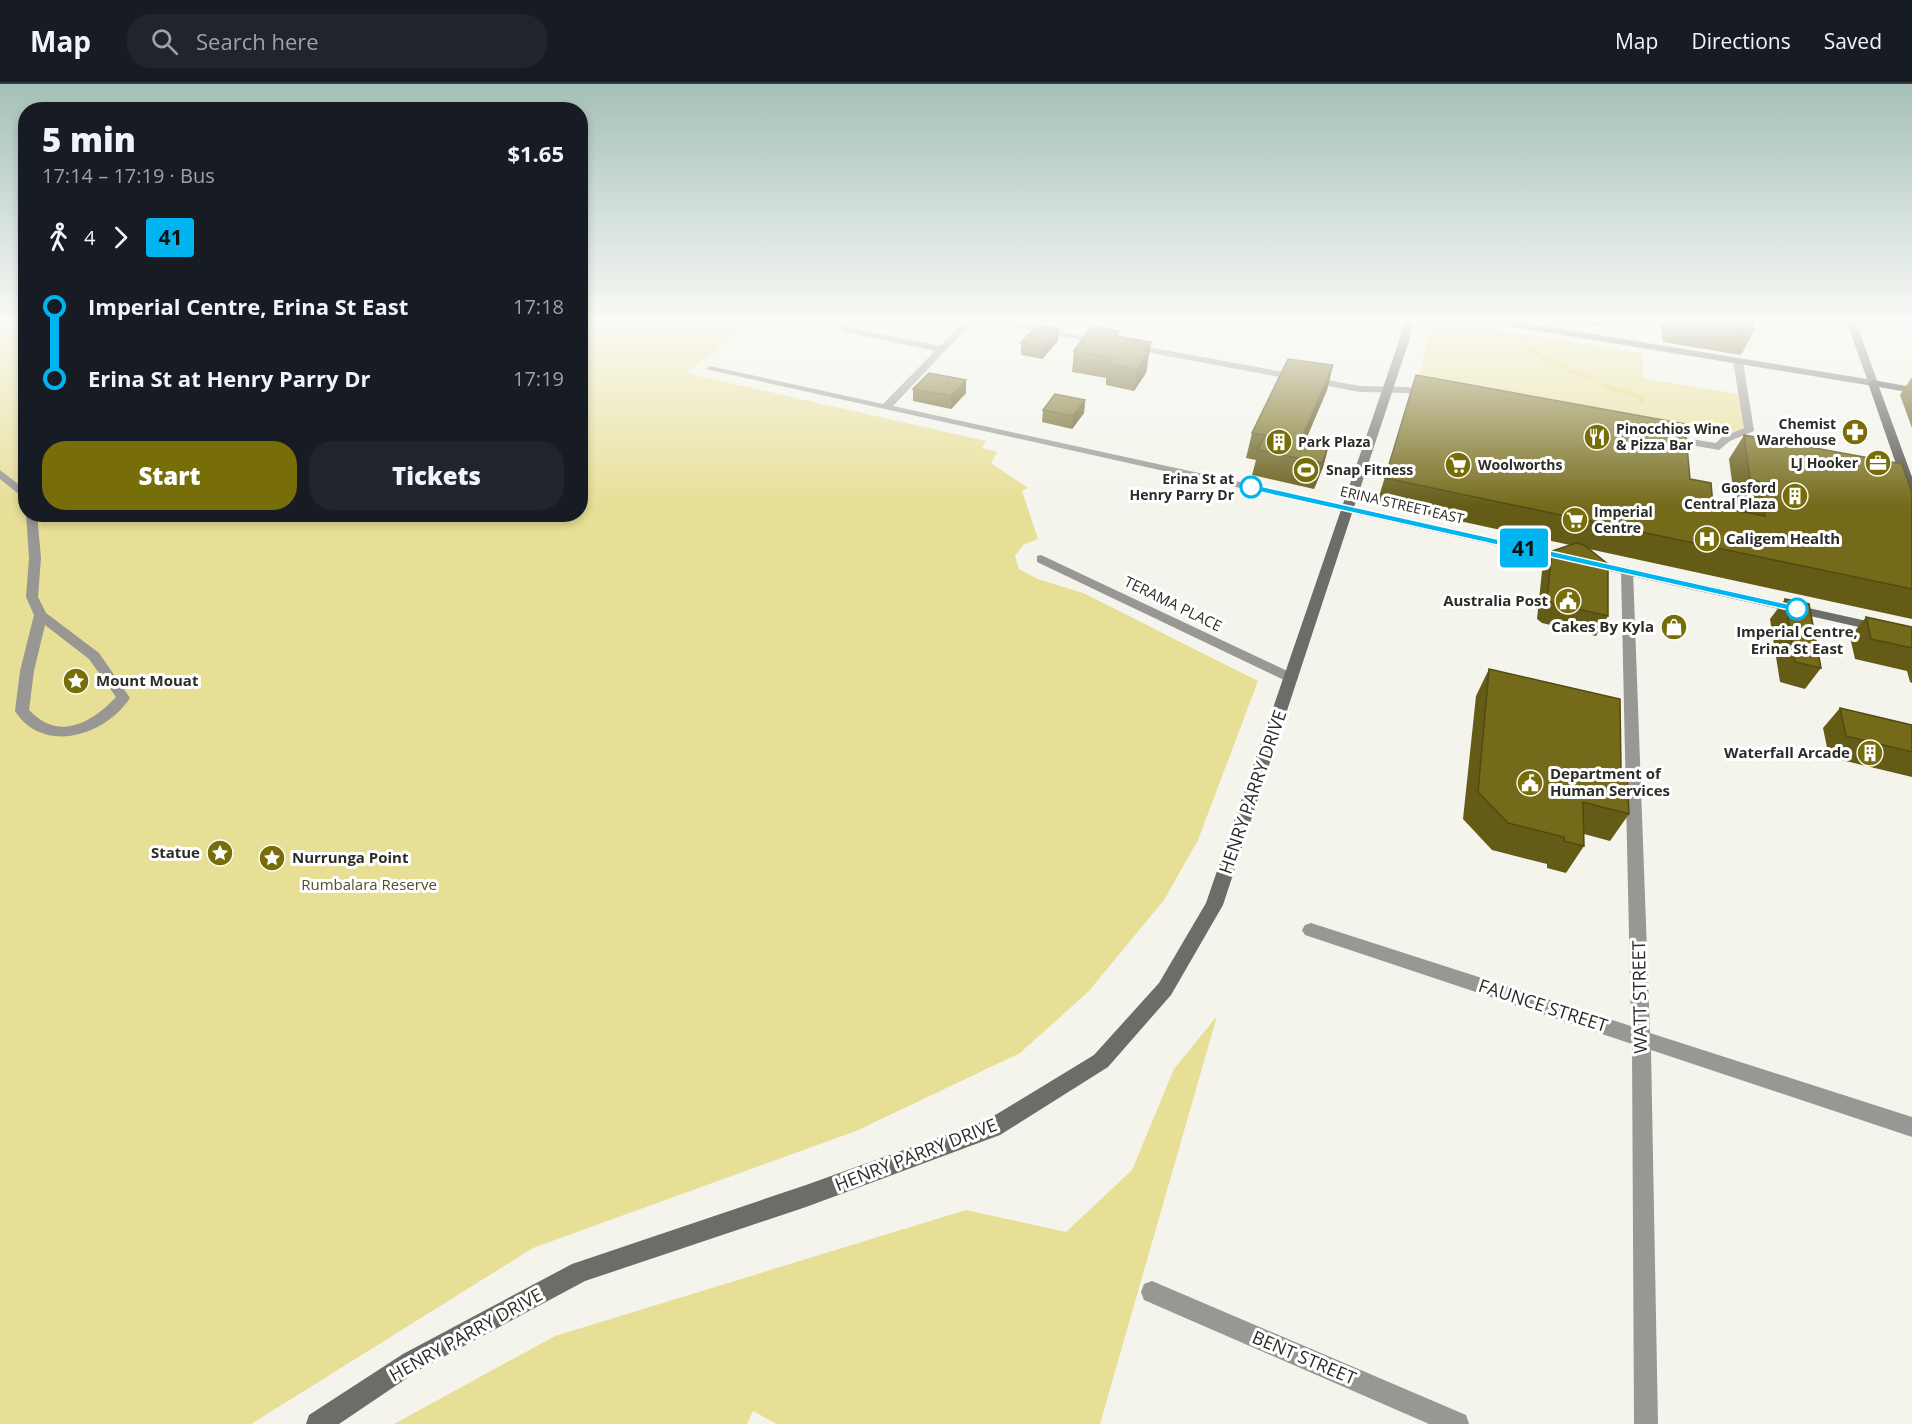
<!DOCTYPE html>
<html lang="en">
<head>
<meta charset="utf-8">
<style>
  :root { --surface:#171b24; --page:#20242c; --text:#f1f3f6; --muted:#9ea1a6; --line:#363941; --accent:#776d09 }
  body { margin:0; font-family:"Open Sans",sans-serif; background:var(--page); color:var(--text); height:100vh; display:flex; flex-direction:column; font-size:22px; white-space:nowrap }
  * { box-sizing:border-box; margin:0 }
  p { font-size:20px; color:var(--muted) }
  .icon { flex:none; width:33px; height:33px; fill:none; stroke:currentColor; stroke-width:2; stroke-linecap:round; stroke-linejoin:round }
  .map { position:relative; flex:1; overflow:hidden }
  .drawer { position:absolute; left:18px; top:18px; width:570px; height:420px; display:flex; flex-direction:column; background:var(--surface); border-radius:24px; box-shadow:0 3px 9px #0003 }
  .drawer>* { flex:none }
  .badge { padding:0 12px; border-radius:4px; font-size:21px; line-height:39px }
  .map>.badge { position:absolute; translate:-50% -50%; box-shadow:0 0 0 3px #fff }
  .legs { display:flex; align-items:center; gap:9px; height:66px; padding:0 24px; font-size:20px }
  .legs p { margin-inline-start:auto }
  .headline { display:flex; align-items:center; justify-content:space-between; height:102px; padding:0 24px }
  h1 { font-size:33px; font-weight:800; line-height:45px }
  .action { display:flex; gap:12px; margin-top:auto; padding:12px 24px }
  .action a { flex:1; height:69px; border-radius:24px; background:var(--accent); color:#fff; font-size:24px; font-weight:800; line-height:69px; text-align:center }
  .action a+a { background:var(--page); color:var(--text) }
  ul { padding:0 24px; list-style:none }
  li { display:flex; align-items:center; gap:21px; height:72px; font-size:22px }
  li i { display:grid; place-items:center; width:9px; height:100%; margin:0 8px; background:currentColor }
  li i::after { content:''; width:15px; height:15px; margin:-8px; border:4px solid; border-radius:50%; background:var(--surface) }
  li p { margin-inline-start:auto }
  li:first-child i { background:linear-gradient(#0000 50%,currentColor 0) }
  li:last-child i { background:linear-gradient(currentColor 50%,#0000 0) }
  header { display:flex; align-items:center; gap:36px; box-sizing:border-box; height:84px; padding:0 30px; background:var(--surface); border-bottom:2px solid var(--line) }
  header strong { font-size:28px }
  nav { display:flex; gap:33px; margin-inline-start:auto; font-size:21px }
  .search { width:420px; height:54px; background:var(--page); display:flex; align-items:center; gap:15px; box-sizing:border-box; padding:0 21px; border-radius:24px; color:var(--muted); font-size:22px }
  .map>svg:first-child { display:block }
  .green { fill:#e7df96 }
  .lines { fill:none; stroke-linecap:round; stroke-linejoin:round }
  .stream { stroke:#dfd36e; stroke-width:4 }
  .street { fill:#989794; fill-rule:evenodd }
  .secondary { fill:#6c6c68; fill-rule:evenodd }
  .primary { fill:#4e4e49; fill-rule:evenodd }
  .wall { fill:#645b16 }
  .shaded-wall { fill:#514a12 }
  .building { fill:#746a19; stroke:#514a12; stroke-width:1.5 }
  .line-1 { fill:#00b5ef; stroke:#fff; stroke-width:1.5 }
  .stop-1-dot { fill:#fff; stroke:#00b5ef; stroke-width:3 }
  .labels { text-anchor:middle; stroke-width:6; stroke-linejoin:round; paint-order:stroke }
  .far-poi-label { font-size:14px; font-weight:bold; fill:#2c2c29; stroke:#fff; text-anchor:start }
  .far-stop-label { font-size:14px; font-weight:bold; fill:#2c2c29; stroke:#fff; text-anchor:end }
  .far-street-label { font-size:14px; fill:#2c2c29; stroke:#fff }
  .poi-label { font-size:15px; font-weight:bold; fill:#2c2c29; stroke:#fff; text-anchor:start }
  .street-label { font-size:15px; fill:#2c2c29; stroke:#fff }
  .stop-label { font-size:15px; font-weight:bold; fill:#2c2c29; stroke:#fff }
  .park-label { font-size:15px; fill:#544f25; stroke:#fff }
  .near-street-label { font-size:18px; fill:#2c2c29; stroke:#fff }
</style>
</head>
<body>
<header>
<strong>Map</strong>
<div class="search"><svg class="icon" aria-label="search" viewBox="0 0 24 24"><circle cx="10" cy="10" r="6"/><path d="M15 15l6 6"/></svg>Search here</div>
<nav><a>Map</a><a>Directions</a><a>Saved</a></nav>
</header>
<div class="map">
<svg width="1912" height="1340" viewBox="0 0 1912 1340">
  <rect width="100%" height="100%" fill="#f4f4ec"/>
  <path class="green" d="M0,236h25l1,194h554l1,-194h175l-70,53 300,68 -4,7 15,4 -6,11 37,25 -6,3 16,48 -15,6 -8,11 4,13 19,10 45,14 175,88 -60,159 -34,60 -76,92 -68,61 -164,78 -323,117 -282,176h-251z
    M1433,236l209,33 1,25 95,16 8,32 -8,5 -36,4 -285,-53z
    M1217,932l-117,408h-323l-24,-13 -6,13h-353l161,-88 411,-126 100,22 66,-62 42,-101z"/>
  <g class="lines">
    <path class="stream" d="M1524,252l-4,6 28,19 41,17
      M1604,302l37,11 1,4"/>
    <path class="street" d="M828,236h11l12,8 89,18 25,-26h9l-81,86 456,100 6,3 -6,3 -644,-143 5,-3 173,38 52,-53 -90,-19z
      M982,236h19l106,21 -5,3z
      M1132,260l228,42 48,1 27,7 -5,3 -22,-4 -48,-1 -231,-43v-4z
      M1738,274l5,3 11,70 -24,10 -11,9 -57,-10 -1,-2 5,-3 50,8 6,-6 22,-9 -11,-67z
      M0,386l26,20v10l-26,-21z
      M26,429l11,1 4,44 -3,39 8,16 53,40 31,45c-25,38 -87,57 -115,13l5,-40 14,-56 -8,-18 3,-39zM45,541l44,34 27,38c-25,27 -58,44 -87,13l5,-39z
      M1041,471l255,120 2,3 -2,3h-10l-249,-119v-6z
      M1627,483l6,4 17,462 262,84v20l-261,-87 7,374h-24l-2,-380 -327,-109 -3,-5 3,-5 6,-2 320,103 -10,-455z
      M1152,1197l314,134 3,9h-40l-285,-124 -3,-8 3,-8z"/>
    <path class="secondary" d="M1403,236h10l-4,21 -55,166 558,124v8l-560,-126 -129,392 -52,90 -63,72 -108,68 -194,72 -221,74 -166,89 -80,54h-33l3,-9 94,-61 169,-90 234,-79 181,-65 107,-65 65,-72 47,-80 193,-562z
      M1486,236h20l361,59 -21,-59h9l23,63 -5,3 -383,-63z"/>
    <path class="primary" d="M1873,296l39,7v6l-33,-6 33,90v19l-6,-3 -38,-110z"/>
  </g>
  <path class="wall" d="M1131,236h21l-2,3z
    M1548,236h55l-3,6z
    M1660,236h92l2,11 -13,24 -78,-13z
    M1119,252l29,27 -2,10 -12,18 -28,-6v-7l-34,-6 2,-21z
    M1058,257l-16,18 -21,-4v-12z
    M1333,281l-6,25 -20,47 23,4 -7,26 -9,22 -62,-14 4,-15 -10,-2 6,-25z
    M1416,291l274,104 23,27 31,6 -1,-6 -8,-2 -6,-45 15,-24 168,58v126l-323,-70 19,67 -12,20 -54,-13 -5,-4 5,-48 10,-20 18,-6 -193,-42z
    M1912,293v51l-12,-33z
    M913,305l53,4 -15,16 -38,-8z
    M1085,316l-1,13 -12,16 -30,-7 1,-12z
    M1785,515l36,69 -16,21 -25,-7 -10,-63z
    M1866,533l46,10v56l-2,-1 -3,-11 -52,-12 -5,-22z
    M1489,585l132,102 8,43 -19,27 -26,-7v12l-18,27 -19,-5v-4l-55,-14 -29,-31 13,-123z
    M1840,624l72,17v52l-83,-20 -6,-29z"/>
  <path class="shaded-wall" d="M1059,245l-1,12 -16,18v-12z
    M1151,258l-5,31 -12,18 3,-22 8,-18z
    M1333,281l-6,25 -29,68 5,-22z
    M966,296v13l-15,16v-13z
    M1085,316l-1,13 -12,16 1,-13z
    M1330,357l-7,26 -9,22 8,-26z"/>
  <path class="building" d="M1681,236h71l2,11z
    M1037,241l22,4 -17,18 -21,-4z
    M1092,242l28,5 -4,5 35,6 -6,9 4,1 -12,17 -29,-5 4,-6 -38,-7z
    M1288,275l45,6 -30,71 27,5 -8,22 -64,-13 7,-15 -13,-2z
    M929,289l37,7 -15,16 -38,-7z
    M1416,291l269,49 5,55 21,4 2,23 52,10 -6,-35 -9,-2 -6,-44 158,29 10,29v96l-527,-111z
    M1055,310l30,6 -12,16 -30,-6z
    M1576,459l8,2 24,19v52l-56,-13 -5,-5 5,-47z
    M1785,515l24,5 12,64 -26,-6z
    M1866,533l46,10v21l-41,-9z
    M1489,585l131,30 1,72 6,1 2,42 -46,-12 1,44 -20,-5v-4l-56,-14 -30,-31z
    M1840,624l72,17v27l-66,-16z"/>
  <linearGradient id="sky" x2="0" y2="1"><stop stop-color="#a4c0b7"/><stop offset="0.56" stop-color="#fafaf6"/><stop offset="1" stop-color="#fafaf6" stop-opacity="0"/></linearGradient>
  <rect width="1912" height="423" fill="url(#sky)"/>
  <path class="line-1" d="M1251,400l546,122 5,3 -5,3 -550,-123v-4z"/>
  <defs>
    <symbol id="pharmacy-disc" viewBox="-11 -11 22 22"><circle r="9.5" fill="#776d09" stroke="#fff"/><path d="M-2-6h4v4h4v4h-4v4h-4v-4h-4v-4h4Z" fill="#fff"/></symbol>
    <symbol id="restaurant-disc" viewBox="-11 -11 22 22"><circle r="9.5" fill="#776d09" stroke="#fff"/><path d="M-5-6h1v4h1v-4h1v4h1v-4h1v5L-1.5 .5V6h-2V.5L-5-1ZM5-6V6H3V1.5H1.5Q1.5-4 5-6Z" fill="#fff"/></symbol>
    <symbol id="building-disc" viewBox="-11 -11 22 22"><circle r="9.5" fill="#776d09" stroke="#fff"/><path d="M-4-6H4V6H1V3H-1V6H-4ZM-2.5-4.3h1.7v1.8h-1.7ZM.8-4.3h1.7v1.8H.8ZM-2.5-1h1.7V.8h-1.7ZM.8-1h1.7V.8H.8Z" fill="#fff"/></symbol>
    <symbol id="office-disc" viewBox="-11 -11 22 22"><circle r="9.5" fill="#776d09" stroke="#fff"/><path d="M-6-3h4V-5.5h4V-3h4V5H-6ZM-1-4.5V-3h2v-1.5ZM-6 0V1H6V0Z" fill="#fff"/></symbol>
    <symbol id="supermarket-disc" viewBox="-11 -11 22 22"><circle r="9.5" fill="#776d09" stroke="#fff"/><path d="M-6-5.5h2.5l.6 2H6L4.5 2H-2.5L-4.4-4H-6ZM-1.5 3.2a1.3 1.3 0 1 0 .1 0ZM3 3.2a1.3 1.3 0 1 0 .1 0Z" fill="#fff"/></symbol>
    <symbol id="stadium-disc" viewBox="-11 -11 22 22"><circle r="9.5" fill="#776d09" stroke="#fff"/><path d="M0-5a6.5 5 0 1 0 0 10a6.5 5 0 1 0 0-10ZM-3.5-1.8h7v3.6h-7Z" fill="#fff"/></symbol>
    <symbol id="hospital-disc" viewBox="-11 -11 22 22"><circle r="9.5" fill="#776d09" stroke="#fff"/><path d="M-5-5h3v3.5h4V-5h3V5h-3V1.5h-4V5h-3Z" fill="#fff"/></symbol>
    <symbol id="civic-disc" viewBox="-11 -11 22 22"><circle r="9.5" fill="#776d09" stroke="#fff"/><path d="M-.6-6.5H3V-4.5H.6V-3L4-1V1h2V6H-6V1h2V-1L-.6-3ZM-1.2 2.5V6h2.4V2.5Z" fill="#fff"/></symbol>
    <symbol id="shop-disc" viewBox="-11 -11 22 22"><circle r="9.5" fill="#776d09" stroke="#fff"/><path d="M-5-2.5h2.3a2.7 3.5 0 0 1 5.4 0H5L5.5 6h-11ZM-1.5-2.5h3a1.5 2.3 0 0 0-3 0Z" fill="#fff"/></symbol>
    <symbol id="sight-disc" viewBox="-11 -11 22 22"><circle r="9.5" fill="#776d09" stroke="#fff"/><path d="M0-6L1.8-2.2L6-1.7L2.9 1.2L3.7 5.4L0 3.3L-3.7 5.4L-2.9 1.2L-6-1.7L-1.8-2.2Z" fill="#fff"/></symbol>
  </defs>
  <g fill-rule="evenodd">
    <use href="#pharmacy-disc" x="1840" y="333" width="30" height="30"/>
    <use href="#restaurant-disc" x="1582" y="338" width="30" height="30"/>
    <use href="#building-disc" x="1264" y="343" width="30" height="30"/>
    <use href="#office-disc" x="1863" y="364" width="30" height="30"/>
    <use href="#supermarket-disc" x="1443" y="366" width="30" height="30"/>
    <use href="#stadium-disc" x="1291" y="371" width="30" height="30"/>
    <use href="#building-disc" x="1780" y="397" width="30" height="30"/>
    <use href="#supermarket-disc" x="1560" y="421" width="30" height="30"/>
    <use href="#hospital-disc" x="1692" y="440" width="30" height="30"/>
    <use href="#civic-disc" x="1553" y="502" width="30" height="30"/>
    <use href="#shop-disc" x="1659" y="528" width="30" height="30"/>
    <use href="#sight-disc" x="61" y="582" width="30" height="30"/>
    <use href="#building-disc" x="1855" y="654" width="30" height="30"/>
    <use href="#civic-disc" x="1515" y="684" width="30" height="30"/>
    <use href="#sight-disc" x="205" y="754" width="30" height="30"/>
    <use href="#sight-disc" x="257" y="759" width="30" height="30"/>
  </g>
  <g class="stop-1-dot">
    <circle cx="1251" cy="403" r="10"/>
    <circle cx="1797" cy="525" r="10"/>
  </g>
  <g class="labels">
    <g class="far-poi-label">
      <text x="1836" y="345" text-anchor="end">Chemist<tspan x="1836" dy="16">Warehouse</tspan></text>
      <text x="1616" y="350">Pinocchios Wine<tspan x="1616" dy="16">&amp; Pizza Bar</tspan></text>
      <text x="1298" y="363">Park Plaza</text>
      <text x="1858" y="384" text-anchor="end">LJ Hooker</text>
      <text x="1478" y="386">Woolworths</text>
      <text x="1326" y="391">Snap Fitness</text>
      <text x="1776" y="409" text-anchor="end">Gosford<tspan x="1776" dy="16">Central Plaza</tspan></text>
      <text x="1594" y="433">Imperial<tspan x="1594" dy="16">Centre</tspan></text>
    </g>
    <g class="far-stop-label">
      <text x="1234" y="400">Erina St at<tspan x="1234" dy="16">Henry Parry Dr</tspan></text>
    </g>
    <g class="far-street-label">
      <text transform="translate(1402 421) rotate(13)" y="5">ERINA STREET EAST</text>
    </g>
    <g class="poi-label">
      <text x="1726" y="460">Caligem Health</text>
      <text x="1548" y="522" text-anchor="end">Australia Post</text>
      <text x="1654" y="548" text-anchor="end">Cakes By Kyla</text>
      <text x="96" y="602">Mount Mouat</text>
      <text x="1850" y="674" text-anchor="end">Waterfall Arcade</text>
      <text x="1550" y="695">Department of<tspan x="1550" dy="17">Human Services</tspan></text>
      <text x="200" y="774" text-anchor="end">Statue</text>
      <text x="292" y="779">Nurrunga Point</text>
    </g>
    <g class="street-label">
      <text transform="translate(1173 520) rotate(26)" y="5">TERAMA PLACE</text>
    </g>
    <g class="stop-label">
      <text x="1797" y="553">Imperial Centre,<tspan x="1797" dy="17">Erina St East</tspan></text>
    </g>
    <g class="park-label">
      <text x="369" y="806">Rumbalara Reserve</text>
    </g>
    <g class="near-street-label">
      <text transform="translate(1253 708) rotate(-71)" y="6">HENRY PARRY DRIVE</text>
      <text transform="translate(1640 913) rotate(-91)" y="6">WATT STREET</text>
      <text transform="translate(1543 922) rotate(18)" y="6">FAUNCE STREET</text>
      <text transform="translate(916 1071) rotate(-21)" y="6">HENRY PARRY DRIVE</text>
      <text transform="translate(466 1251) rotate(-29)" y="6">HENRY PARRY DRIVE</text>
      <text transform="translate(1304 1274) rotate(23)" y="6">BENT STREET</text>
    </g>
  </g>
</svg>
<b class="badge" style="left:1524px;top:464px;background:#00b5ef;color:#111">41</b>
<section class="drawer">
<div class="headline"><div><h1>5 min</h1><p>17:14 – 17:19 · Bus</p></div><b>$1.65</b></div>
<div class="legs"><svg class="icon" aria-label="walk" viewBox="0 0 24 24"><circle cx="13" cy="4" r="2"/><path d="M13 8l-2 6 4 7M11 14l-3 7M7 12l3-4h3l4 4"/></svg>4<svg class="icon" aria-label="forward" viewBox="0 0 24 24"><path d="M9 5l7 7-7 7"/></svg><b class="badge" style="background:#00b5ef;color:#111">41</b></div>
<ul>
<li><i style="color:#00b5ef"></i><b>Imperial Centre, Erina St East</b><p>17:18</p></li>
<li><i style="color:#00b5ef"></i><b>Erina St at Henry Parry Dr</b><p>17:19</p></li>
</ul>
<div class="action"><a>Start</a><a>Tickets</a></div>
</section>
</div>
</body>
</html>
